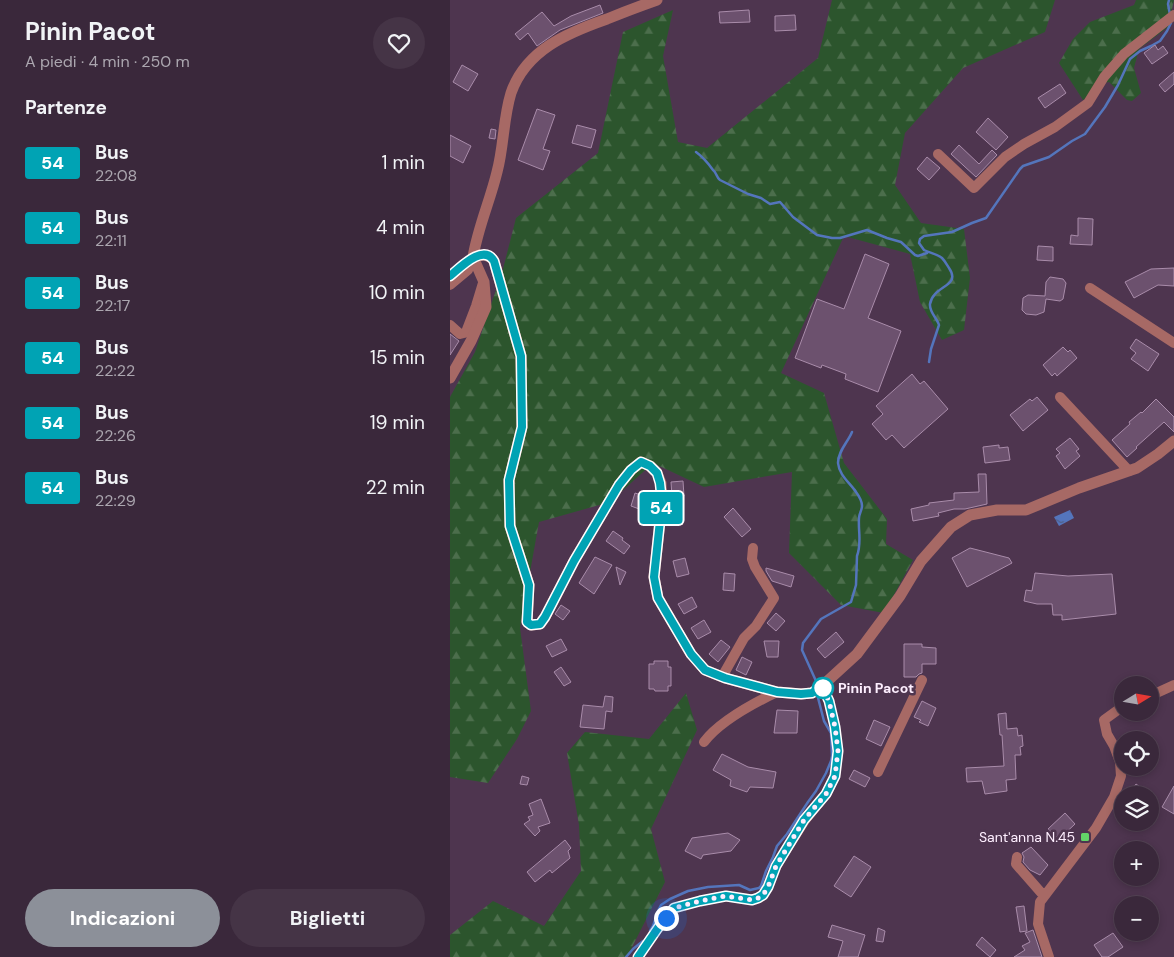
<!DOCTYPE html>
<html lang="it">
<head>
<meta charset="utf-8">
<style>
  :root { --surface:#3a283b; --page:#453446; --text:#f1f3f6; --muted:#aba6af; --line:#544455; --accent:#8c9099 }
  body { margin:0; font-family:"DM Sans",sans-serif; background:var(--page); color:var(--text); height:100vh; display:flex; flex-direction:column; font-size:19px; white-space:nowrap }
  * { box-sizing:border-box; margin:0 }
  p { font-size:16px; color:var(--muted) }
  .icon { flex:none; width:28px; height:28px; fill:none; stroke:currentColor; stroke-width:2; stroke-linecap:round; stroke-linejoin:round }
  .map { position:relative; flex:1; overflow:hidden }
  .drawer { display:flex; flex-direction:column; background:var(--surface); width:450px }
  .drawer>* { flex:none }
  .badge { padding:0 10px; border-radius:4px; font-size:18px; line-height:32px }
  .needle { width:32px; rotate:79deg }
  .controls { position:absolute; left:664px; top:676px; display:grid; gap:10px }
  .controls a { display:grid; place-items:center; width:45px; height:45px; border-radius:50%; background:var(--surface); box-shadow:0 2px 8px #0003,0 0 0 1px var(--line); font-size:25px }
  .you { position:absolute; width:25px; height:25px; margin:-12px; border:4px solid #fff; border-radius:50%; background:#1a73e8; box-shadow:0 0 0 8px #1a73e833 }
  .map>.badge { position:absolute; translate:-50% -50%; box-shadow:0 0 0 2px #fff }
  h2 { padding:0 25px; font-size:19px; line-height:45px }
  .round { display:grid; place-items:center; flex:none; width:52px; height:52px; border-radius:26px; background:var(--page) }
  .summary { display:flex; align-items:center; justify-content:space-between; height:85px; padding:0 25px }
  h1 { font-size:24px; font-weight:700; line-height:38px }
  .primary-button { display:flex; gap:10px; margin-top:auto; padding:10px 25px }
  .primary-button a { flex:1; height:58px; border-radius:30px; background:var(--accent); color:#fff; font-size:20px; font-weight:700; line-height:58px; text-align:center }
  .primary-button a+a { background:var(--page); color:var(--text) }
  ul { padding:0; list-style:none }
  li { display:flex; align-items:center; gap:15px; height:65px; padding:0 25px }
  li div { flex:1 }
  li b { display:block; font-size:19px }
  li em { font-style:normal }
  li .badge { min-width:55px; font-weight:700; text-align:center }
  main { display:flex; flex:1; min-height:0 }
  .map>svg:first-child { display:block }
  .forest { fill:url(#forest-firs) }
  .water { fill:url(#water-ripples) }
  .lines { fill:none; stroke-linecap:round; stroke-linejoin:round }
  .stream { stroke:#5475bc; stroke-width:2.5 }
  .building { fill:#6c516e; stroke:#a98caa }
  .minor { stroke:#a76965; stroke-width:10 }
  .tertiary { stroke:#a76965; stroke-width:11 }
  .line-casing { stroke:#fff; stroke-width:11 }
  .line { stroke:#00a3b4; stroke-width:8 }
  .walk { stroke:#fdeefe; stroke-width:5; stroke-dasharray:0 9 }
  .stop-dot { fill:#fff; stroke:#00a3b4; stroke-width:2.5 }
  .poi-dot { fill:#63d468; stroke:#4e354f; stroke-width:2 }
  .labels { text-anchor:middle; stroke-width:5; stroke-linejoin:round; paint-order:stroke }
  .stop-label { font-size:14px; font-weight:bold; fill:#fdeefe; stroke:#4e354f; text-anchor:start }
  .poi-label { font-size:14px; fill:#fdeefe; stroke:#4e354f; text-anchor:end }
</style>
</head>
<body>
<main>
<section class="drawer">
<div class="summary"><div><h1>Pinin Pacot</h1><p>A piedi · 4 min · 250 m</p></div><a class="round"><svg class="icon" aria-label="heart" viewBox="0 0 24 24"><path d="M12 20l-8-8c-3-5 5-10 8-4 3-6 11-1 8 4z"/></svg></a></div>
<h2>Partenze</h2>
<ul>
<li><span class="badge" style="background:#00a3b4;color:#fff">54</span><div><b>Bus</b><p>22:08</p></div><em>1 min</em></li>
<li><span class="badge" style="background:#00a3b4;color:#fff">54</span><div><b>Bus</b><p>22:11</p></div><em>4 min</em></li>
<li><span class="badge" style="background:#00a3b4;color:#fff">54</span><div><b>Bus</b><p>22:17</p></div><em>10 min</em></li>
<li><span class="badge" style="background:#00a3b4;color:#fff">54</span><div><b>Bus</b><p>22:22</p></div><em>15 min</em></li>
<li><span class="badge" style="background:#00a3b4;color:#fff">54</span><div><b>Bus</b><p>22:26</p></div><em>19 min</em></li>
<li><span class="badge" style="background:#00a3b4;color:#fff">54</span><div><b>Bus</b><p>22:29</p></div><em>22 min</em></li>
</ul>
<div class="primary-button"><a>Indicazioni</a><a>Biglietti</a></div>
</section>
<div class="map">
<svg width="724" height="957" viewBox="0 0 724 957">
  <defs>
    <pattern id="forest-firs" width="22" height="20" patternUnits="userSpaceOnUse" patternTransform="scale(1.25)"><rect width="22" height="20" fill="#2c552d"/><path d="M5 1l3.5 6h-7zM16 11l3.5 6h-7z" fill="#4c6e4c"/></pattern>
    <pattern id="water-ripples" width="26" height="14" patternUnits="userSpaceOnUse" patternTransform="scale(1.25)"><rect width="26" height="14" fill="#5475bc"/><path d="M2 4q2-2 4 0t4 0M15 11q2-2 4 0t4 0" fill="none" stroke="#50608a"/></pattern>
  </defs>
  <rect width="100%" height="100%" fill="#4e354f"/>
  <path class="forest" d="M382,0h223l-10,32 -82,36 -58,65 -10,52 26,38 43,6 6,49 -6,52 -22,10 -22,-38 -10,-48 -66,-18 -63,137 43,20 20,70 43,56 -1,25 27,16 -29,53 -43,-8 -52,-52 3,-81 -88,15 -51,-24 -43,39 -71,20 -19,106 11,83 -14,28 -29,44 -38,-6v-380l25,-45 28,-83 13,-51 82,-65 25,-121 50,-22 -10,46 15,86 29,6 111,-90z
    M686,0h38l-6,27 -29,22 -5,19 7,25 -9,8 -5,-1 -18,-18 -6,1 -3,4 -17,13 -24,-37 14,-24 17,-17 44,-17z
    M236,693l11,37 -46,99 14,53 -38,75h-177v-22l43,-34 51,25 37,-55 -2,-46 -12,-72 18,-21 64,7z"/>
  <path class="water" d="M620,510l4,8 -15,8 -5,-9z"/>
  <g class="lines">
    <path class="stream" d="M719,0l-1,4 2,11
      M246,152c7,5 12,11 17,18 4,3 3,7 7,10l28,14 13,4 9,6 10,-2 13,15 24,18 15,3h8l27,-8 20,8 14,4 14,13 3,1 9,-3
      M479,362l2,-13 8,-24c-2,-7 -10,-13 -9,-21 3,-19 32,-17 19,-36 -2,-3 -4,-7 -7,-10 -5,-4 -12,-5 -18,-8l-5,-7 1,-4 4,-3 28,-4 20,-9 14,-5 34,-49 3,-3 26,-9 23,-16 13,-7 20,-27 13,-22 12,-26 10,-8 11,-5 9,-5 7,-10 4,-8
      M366,686v-5l-14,-31 1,-7 18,-24 30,-17 5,-17 1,-29c5,-13 1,-25 2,-38 0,-4 3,-8 3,-12 0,-4 -3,-10 -6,-14 -6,-9 -17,-17 -18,-29 0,-12 10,-21 14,-31
      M200,931l3,-5 6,-17 2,-4 9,-6 18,-8 20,-4 31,-2 11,5 9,-2 2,-2 5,-15 7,-14 4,-11 10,-12 21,-32 8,-11 10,-18 5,-12 1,-5 -1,-23 -7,-12 -7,-27
      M176,957l7,-8 10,-8"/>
  </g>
  <path class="building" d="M150,5l3,8 -43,17 -23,16 -9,-13 -8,7 -5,-6 27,-22 12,14 17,-10z
    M299,10l1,12 -30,1 -1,-11z
    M345,15l1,15 -21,1v-15z
    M705,45l3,5 5,-4 5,7 -16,11 -8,-11z
    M12,65l16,9 -10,17 -15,-9z
    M724,72v12l-9,8 -6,-7z
    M610,84l6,9 -21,15 -7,-10z
    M87,109l18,6 -12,34 7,2 -7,19 -25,-10z
    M538,118l20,19 -12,13 -20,-18z
    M127,125l19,5 -5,18 -19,-5z
    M41,129l5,1 -1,9 -6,-1z
    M0,135l21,11 -8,17 -13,-7z
    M509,145l20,19 13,-14 5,5 -21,22 -25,-23z
    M477,157l13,11 -11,12 -12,-11z
    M628,218l15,1 -1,26 -22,-1 1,-9 7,1z
    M588,246l15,1v14l-16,-1z
    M415,254l24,10 -21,54 33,13 -23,61 -33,-13 1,-5 -24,-9 -1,3 -26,-10 22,-59 27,10z
    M724,268v18l-16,-1 -24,13 -9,-16 26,-13z
    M600,277l13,2 3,4 -3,16 -3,2 -14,-2 -2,13 -8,3 -10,-1 -4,-4 1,-12 5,-3 17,1 1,-14z
    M0,334l9,7 -9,14z
    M686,339l23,15 -11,17 -17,-12 5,-6 -6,-5z
    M613,347l5,5 2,-2 7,8 -20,18 -2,-3 -3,3 -9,-11z
    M462,374l8,10 4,-3 24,28 -44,39 -12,-13 -6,5 -14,-16 11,-10 -7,-8z
    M587,397l11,13 -25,21 -13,-16 20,-16 2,2z
    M706,399l18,18v15l-10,-10 -28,25 1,1 -10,9 -15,-17 18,-16 -1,-2 12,-10 1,1z
    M620,438l9,11 -3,2 4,5 -15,13 -9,-13 4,-3 -4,-4z
    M549,445v3l9,-1 2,13 -25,3 -2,-16z
    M528,474h8l1,30 -22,5h-11l-16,4 1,3 -26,5 -2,-12 18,-4v-2l25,-3v-7l25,-1z
    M233,481l1,15h-12l-1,-14z
    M185,493l12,4 -5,13 -11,-4z
    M283,508l18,21 -9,8 -18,-20z
    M163,531l10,7 -1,2 8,6 -6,8 -18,-13z
    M520,548l39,10 3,5 -45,24 -15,-29z
    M145,557l17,8 -18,29 -15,-11z
    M235,558l4,16 -12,3 -4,-16z
    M166,567l10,5 -6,13z
    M316,568l28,8 -3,11 -19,-6 -6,-10z
    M274,573l11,1 -1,17 -11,-1z
    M585,573l33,3 44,-2 4,40 -54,6v-5h-9l-1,-11h-15l-13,-3 2,-11 6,1z
    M242,597l5,10 -13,7 -6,-10z
    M111,605l9,6 -7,9 -8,-6z
    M326,613l9,8 -9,10 -9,-8z
    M254,620l7,12 -13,7 -7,-11z
    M386,632l8,10 -19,16 -8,-9z
    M111,639l6,11 -15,7 -6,-11z
    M271,640l9,7 -12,15 -9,-8z
    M314,641h15l-1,16h-11z
    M454,644h18v3l14,1v16h-14v9l-3,1 -3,3h-12z
    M292,657l10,5 -6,13 -10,-5z
    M204,661h14v6h3v19h-3v5h-13l-1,-2h-5v-25h5z
    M111,667l10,15 -7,4 -10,-14z
    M155,696l8,1 -1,15 -6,-1 -2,18 -24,-2 3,-22 20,2z
    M472,701l14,7 -8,18 -9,-4 2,-2 -7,-3z
    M327,710l21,1 -1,22h-23z
    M556,713l1,16 10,-1 1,8 4,-1 1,11 -3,1 1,8h-6l1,24 -10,1 1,11 -22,3 -3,-13 -15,1 -1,-14 38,-2 -2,-31h-2l-2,-21z
    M424,720l16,7 -9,19 -15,-7z
    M272,754l26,13 28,5 -3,16 -23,-1 -3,5 -17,-6 1,-6 -18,-10z
    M404,770l16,8 -5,9 -16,-8z
    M72,776l7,2 -2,7 -7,-1z
    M686,784l15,11h-23z
    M724,786v28l-12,-7z
    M91,799l9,24 -12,4 2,4 -5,5 -11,-12 6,-4 -2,-3 5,-2 -4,-11z
    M615,813l10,11 -16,15 -11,-10z
    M278,833l12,7 -9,11 -28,4 -2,4 -16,-8 7,-13z
    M115,840l6,8 -3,3 2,7 -18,15 -2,-3 -15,12 -8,-10z
    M581,847l17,18 -8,10 -10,-5 -7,-8 1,-5 -2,-4z
    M404,856l17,11 -20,30 -17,-11z
    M574,906l3,25 -7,1 -4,-25z
    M382,925l33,10 -7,22h-20l5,-16 -15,-4z
    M428,928l7,3 -2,11 -7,-1z
    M583,930l9,27h-28l11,-7 -3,-4 8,-4 -5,-9z
    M663,933l10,14 -15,10h-6l-8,-12z
    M532,937l14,13 -6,7 -14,-12z"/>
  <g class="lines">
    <path class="minor" d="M488,154l36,34 31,-31 19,-13 31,-17 33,-24 16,-26 20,-23 50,-39
      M0,276l21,-17
      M0,285l18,-15 5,-13
      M640,288l84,55
      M0,325l10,9 4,-1 2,-1 10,-26 7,-23
      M610,397l69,74
      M272,677l22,-39 12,-12 18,-28 -19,-31 -3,-8 1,-11
      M700,696l24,-11
      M254,742c16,-21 50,-39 73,-50
      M428,772l44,-92
      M567,857l-1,7 28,32
      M188,957l20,-29 16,-20 26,-7 26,-5 26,4 7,-2 4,-3 5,-8 8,-21 29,-46 21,-26 9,-18 3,-25 -3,-24 -6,-26 -7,-15
      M599,957l-11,-33 2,-22 56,-74 18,-31 7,-21 -1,-14 -6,-16 -7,-12 -3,-14 18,-13"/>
    <path class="tertiary" d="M23,257c8,-2 16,-4 21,4l27,95 1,71 -13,53 1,46 19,59 -2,37 4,3 9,-1 5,-7 29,-56 45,-76 12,-15 10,-8 9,4 7,7 4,10 1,19 -8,75 4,21 33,56 14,16 20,8 52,14 24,2 11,-1 10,-7 35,-32 43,-58 21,-35 30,-34 19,-12 27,-5h29l53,-22 58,-20 21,-14 16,-13
      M23,257c5,-30 17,-56 24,-85 7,-26 6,-53 14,-79 15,-43 56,-60 96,-74 17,-7 33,-13 50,-19
      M0,378l21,-37 15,-34 -2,-25 -11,-25"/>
  </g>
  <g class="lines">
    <defs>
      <path id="line" d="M0,276c10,-8 33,-33 44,-15l27,95 1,71 -13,53 1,46 19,59 -2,37 4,3 9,-1 5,-7 29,-56 45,-76 12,-15 10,-8 9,4 7,7 3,10 2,19 -8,75 4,21 33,56 14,16 20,8 52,14 24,2 11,-1 10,-7 7,15 6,26 3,24 -3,25 -9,18 -22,26 -28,46 -8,21 -5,8 -5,3 -6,2 -26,-4 -26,5 -26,7 -16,20 -20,29"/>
    </defs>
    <use href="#line" class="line-casing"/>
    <use href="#line" class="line"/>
    <path class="walk" d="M216,918l8,-10 26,-7 26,-5 26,4 6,-2 5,-3 5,-8 8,-21 28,-46 22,-26 9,-18 3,-25 -3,-24 -6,-26 -7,-15 1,2"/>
  </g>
  <circle class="stop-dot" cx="373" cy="688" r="10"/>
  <rect class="poi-dot" x="630" y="832" width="10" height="10" rx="2.5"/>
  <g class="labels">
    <g class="stop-label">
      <text x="388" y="693">Pinin Pacot</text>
    </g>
    <g class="poi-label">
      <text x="625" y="842">Sant'anna N.45</text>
    </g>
  </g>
</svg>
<div class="controls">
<a><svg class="needle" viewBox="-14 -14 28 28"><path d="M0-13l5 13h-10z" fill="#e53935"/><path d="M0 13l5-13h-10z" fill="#aba6af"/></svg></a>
<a><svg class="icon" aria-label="locate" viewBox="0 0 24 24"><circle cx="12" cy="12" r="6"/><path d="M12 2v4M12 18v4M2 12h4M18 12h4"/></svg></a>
<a><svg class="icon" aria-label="layers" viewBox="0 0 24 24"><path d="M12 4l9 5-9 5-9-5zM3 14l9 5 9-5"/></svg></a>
<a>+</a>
<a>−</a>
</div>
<div class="you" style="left:216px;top:918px"></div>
<b class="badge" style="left:211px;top:508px;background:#00a3b4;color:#fff">54</b>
</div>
</main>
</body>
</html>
